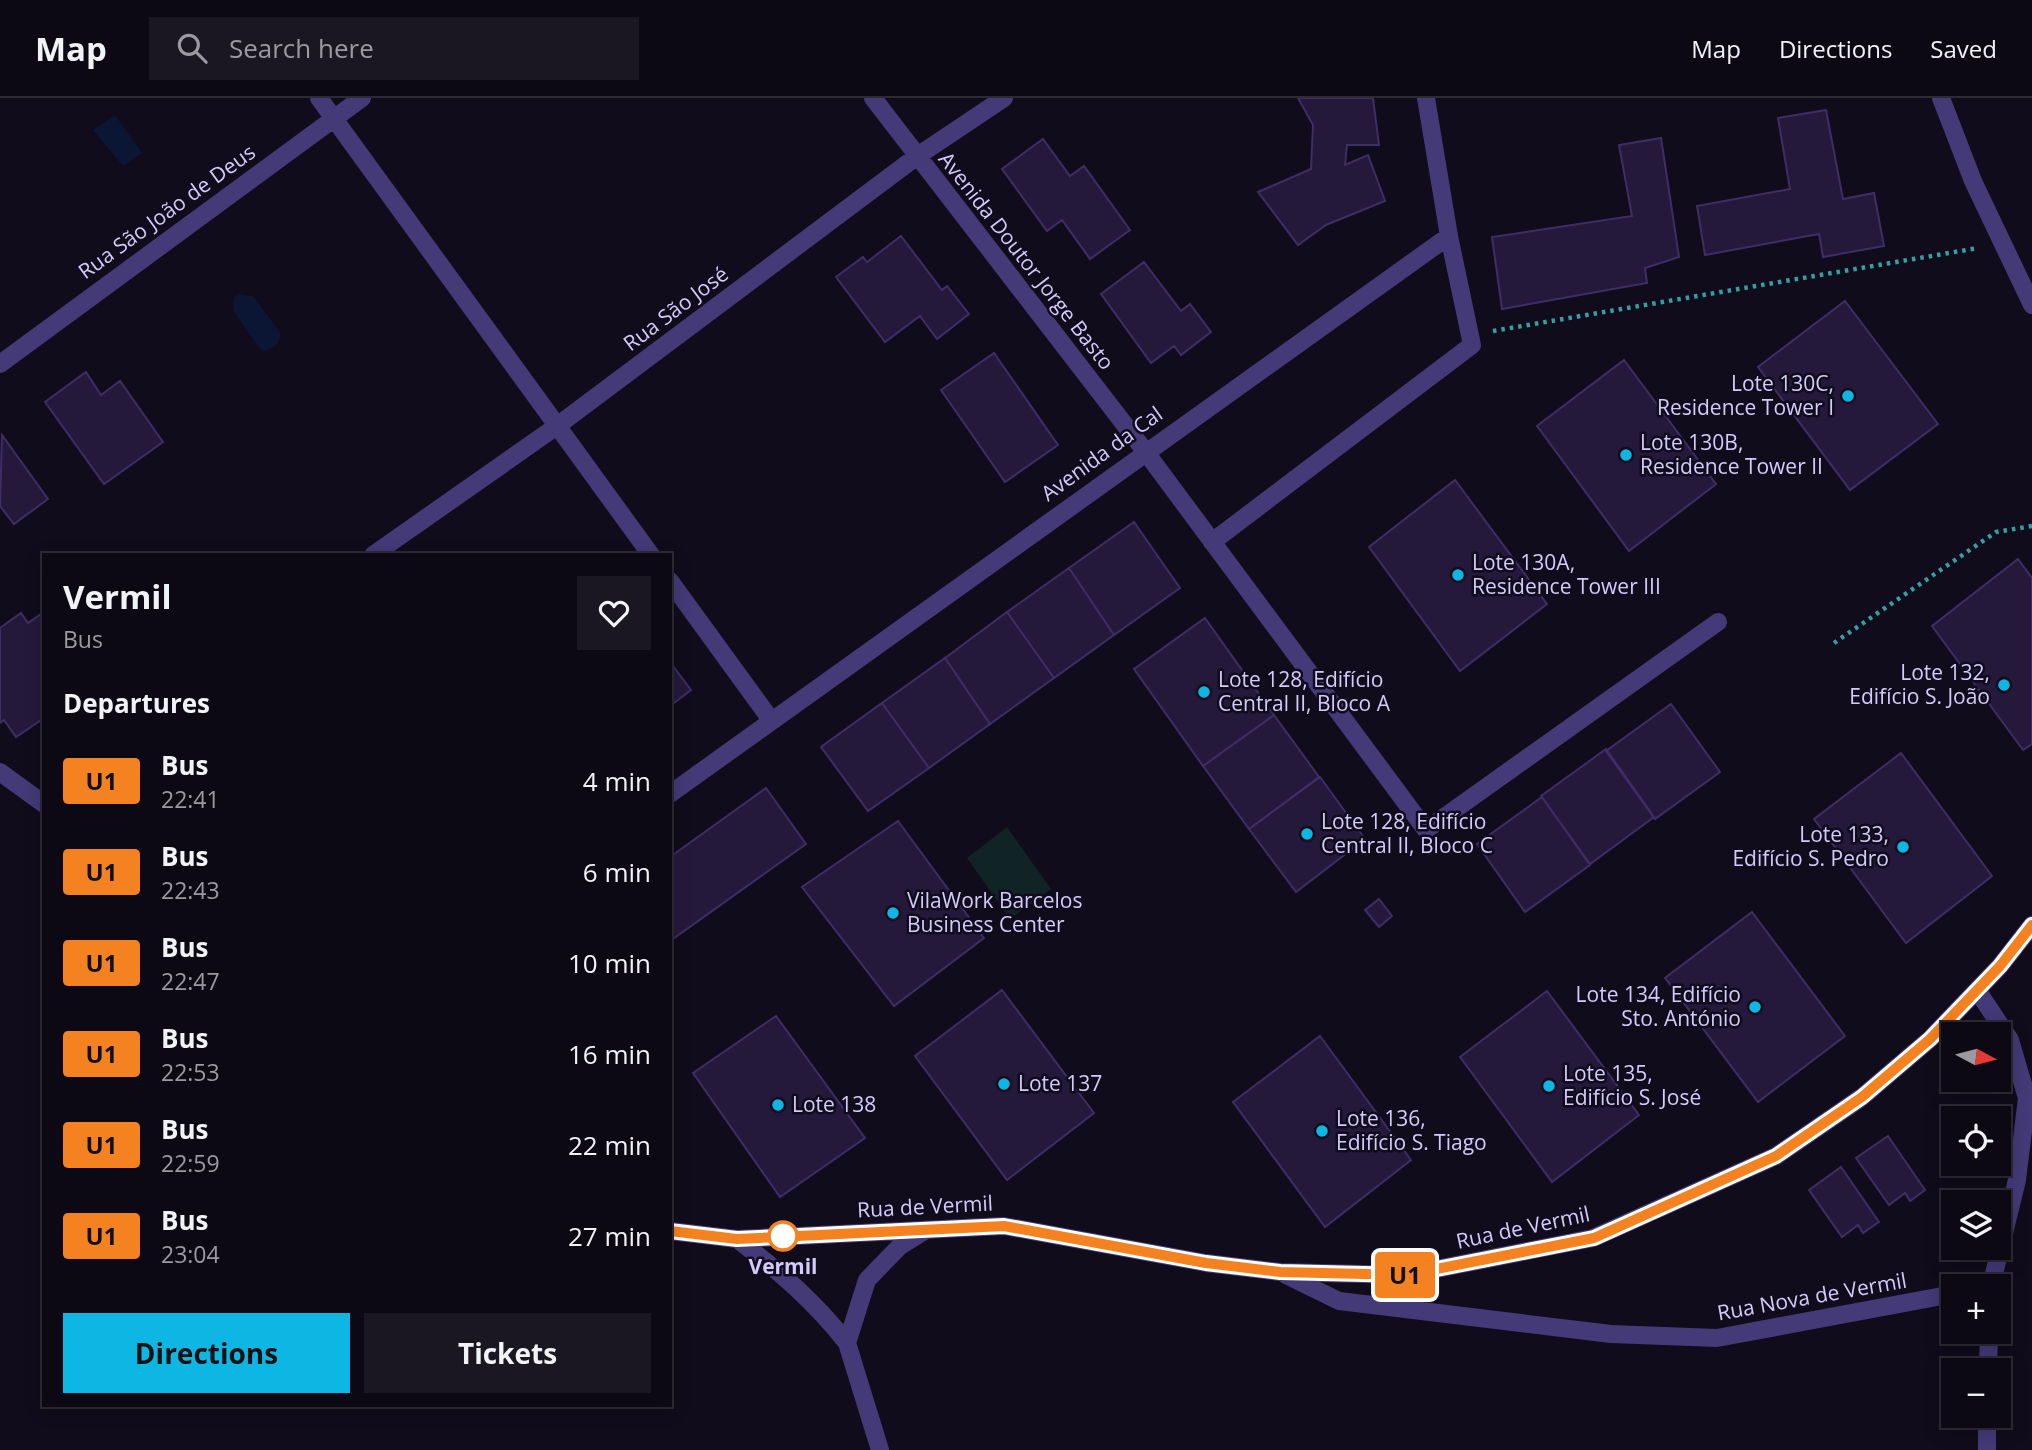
<!DOCTYPE html>
<html lang="en">
<head>
<meta charset="utf-8">
<style>
  :root { --surface:#0c0914; --page:#1a1722; --text:#f1f3f6; --muted:#9a9aa0; --line:#2c2a34; --accent:#0eb6e3 }
  body { margin:0; font-family:"Open Sans",sans-serif; background:var(--page); color:var(--text); height:100vh; display:flex; flex-direction:column; font-size:26px; white-space:nowrap }
  * { box-sizing:border-box; margin:0 }
  p { font-size:23px; color:var(--muted) }
  .icon { flex:none; width:38px; height:38px; fill:none; stroke:currentColor; stroke-width:2; stroke-linecap:round; stroke-linejoin:round }
  .map { position:relative; flex:1; overflow:hidden }
  .side { position:absolute; left:42px; top:455px; width:630px; height:854px; display:flex; flex-direction:column; background:var(--surface); border-radius:0px; box-shadow:0 4px 18px #0003,0 0 0 2px var(--line) }
  .side>* { flex:none }
  .badge { padding:0 14px; border-radius:5px; font-size:24px; line-height:46px }
  .needle { width:46px; rotate:97deg }
  .controls { position:absolute; left:1941px; top:924px; display:grid; gap:14px }
  .controls a { display:grid; place-items:center; width:70px; height:70px; border-radius:0px; background:var(--surface); box-shadow:0 4px 18px #0003,0 0 0 2px var(--line); font-size:35px }
  .map>.badge { position:absolute; translate:-50% -50%; box-shadow:0 0 0 4px #fff }
  h2 { padding:0 21px; font-size:26px; line-height:63px }
  .round { display:grid; place-items:center; flex:none; width:74px; height:74px; border-radius:0px; background:var(--page) }
  .overview { display:flex; align-items:center; justify-content:space-between; height:119px; padding:0 21px }
  h1 { font-size:33px; font-weight:700; line-height:52px }
  .action { display:flex; gap:14px; margin-top:auto; padding:14px 21px }
  .action a { flex:1; height:80px; border-radius:0px; background:var(--accent); color:#111; font-size:28px; font-weight:700; line-height:80px; text-align:center }
  .action a+a { background:var(--page); color:var(--text) }
  ul { padding:0; list-style:none }
  li { display:flex; align-items:center; gap:21px; height:91px; padding:0 21px }
  li div { flex:1 }
  li b { display:block; font-size:26px }
  li em { font-style:normal }
  li .badge { min-width:77px; font-weight:700; text-align:center }
  header { display:flex; align-items:center; gap:42px; box-sizing:border-box; height:98px; padding:0 35px; background:var(--surface); border-bottom:2px solid var(--line) }
  header strong { font-size:33px }
  nav { display:flex; gap:38px; margin-inline-start:auto; font-size:24px }
  .search { width:490px; height:63px; background:var(--page); display:flex; align-items:center; gap:18px; box-sizing:border-box; padding:0 24px; border-radius:0px; color:var(--muted); font-size:26px }
  .map>svg:first-child { display:block }
  .green { fill:#102325 }
  .water { fill:#0b1635 }
  .building { fill:#24193b; stroke:#3f2d65; stroke-width:2 }
  .lines { fill:none; stroke-linecap:round; stroke-linejoin:round }
  .path { stroke:#349fa5; stroke-width:4.5; stroke-dasharray:3.5 5; stroke-linecap:butt }
  .minor { stroke:#433a77; stroke-width:18 }
  .line-casing { stroke:#fff; stroke-width:16 }
  .line { stroke:#f58220; stroke-width:10 }
  .poi-dot { fill:#0eb6e3; stroke:#100c1b; stroke-width:2.5 }
  .stop-dot { fill:#fff; stroke:#f58220; stroke-width:3.5 }
  .labels { text-anchor:middle; stroke-width:5; stroke-linejoin:round; paint-order:stroke }
  .street-label { font-size:21px; fill:#d5cafc; stroke:#100c1b }
  .poi-label { font-size:21px; fill:#d5cafc; stroke:#100c1b; text-anchor:start }
  .stop-label { font-size:21px; font-weight:bold; fill:#d5cafc; stroke:#100c1b }
</style>
</head>
<body>
<header>
<strong>Map</strong>
<div class="search"><svg class="icon" aria-label="search" viewBox="0 0 24 24"><circle cx="10" cy="10" r="6"/><path d="M15 15l6 6"/></svg>Search here</div>
<nav><a>Map</a><a>Directions</a><a>Saved</a></nav>
</header>
<div class="map">
<svg width="2032" height="1352" viewBox="0 0 2032 1352">
  <rect width="100%" height="100%" fill="#100c1b"/>
  <path class="green" d="M1007,729l44,62 -41,30 -43,-61z"/>
  <path class="water" d="M115,17l27,38 -19,13 -30,-36z
    M240,196l13,2 28,38c-3,12 -7,15 -19,17l-29,-40 1,-14z"/>
  <path class="building" d="M1298,0h75l6,47h-32l-2,20 23,-10 17,46 -59,24 -28,20 -40,-53 53,-23 2,-44z
    M1826,12l17,89 31,-6 10,53 -61,11 -4,-23 -114,21 -8,-49 93,-17 -12,-71z
    M1661,40l18,119 -34,11 2,15 -145,26 -10,-72 140,-21 -13,-71z
    M1043,41l27,37 14,-10 46,64 -40,29 -28,-39 -15,11 -45,-62z
    M901,138l41,54 5,-4 22,28 -32,25 -17,-23 -35,26 -49,-65 27,-20 4,5z
    M1144,164l37,49 9,-7 21,28 -30,23 -7,-9 -23,17 -50,-69z
    M1845,203l93,123 -88,66 -92,-123z
    M994,255l64,92 -53,37 -64,-92z
    M1624,262l92,124 -87,67 -92,-125z
    M86,274l15,23 19,-14 43,61 -59,42 -59,-82z
    M2,337l46,64 -34,25 -14,-18z
    M1455,382l92,124 -87,67 -91,-124z
    M1134,424l46,66 -66,47 -45,-67z
    M2018,461l14,19v166l-9,6 -91,-124z
    M1069,470l45,67 -60,43 -47,-66z
    M44,514v106l-28,19 -12,-17 -4,3v-95l21,-15 7,10z
    M1007,514l47,66 -64,46 -45,-66z
    M1205,520l69,97 -71,51 -69,-97z
    M945,560l45,66 -61,44 -47,-65z
    M670,564l21,28 -21,16z
    M882,605l47,65 -61,43 -47,-64z
    M1671,606l49,68 -65,47 -49,-68z
    M1274,617l45,62 -70,52 -46,-63z
    M1606,651l48,68 -64,47 -49,-68z
    M1901,655l91,123 -86,67 -92,-124z
    M1320,679l45,62 -69,53 -47,-63z
    M766,690l40,56 -136,97v-84z
    M1542,699l48,68 -65,47 -48,-68z
    M898,723l86,117 -90,68 -92,-119z
    M1379,801l13,17 -13,11 -14,-17z
    M1752,814l93,124 -87,66 -93,-124z
    M1002,892l92,123 -87,67 -92,-124z
    M1547,893l92,124 -87,67 -92,-125z
    M776,918l89,122 -85,59 -87,-124z
    M1320,938l91,124 -86,67 -92,-125z
    M1888,1038l37,54 -15,11 -5,-8 -16,12 -33,-47z
    M1841,1069l38,55 -16,11 -5,-8 -16,12 -33,-47z"/>
  <g class="lines">
    <path class="path" d="M1493,233l485,-83
      M1834,545l162,-111 36,-6"/>
    <path class="minor" d="M319,0l332,457
      M873,0l272,353 281,379 292,-208
      M1941,0l32,83 59,124
      M0,266l362,-266
      M1212,444l260,-197 -23,-109
      M373,457l184,-129 359,-269 88,-59
      M670,483l101,139
      M0,674l44,32
      M670,696l779,-558 -23,-138
      M1977,892l33,50 17,58 -10,82 -26,106
      M670,1133l67,8 267,-13 202,37 74,9 126,3 187,-37 183,-82 86,-59 68,-58 70,-73 32,-41
      M737,1141c42,32 78,63 110,104
      M1286,1177l53,26 272,33 106,4 236,-44
      M1988,1272l1,-38
      M880,1352l-33,-107 20,-63 33,-34 24,-15
      M1987,1352v-34"/>
  </g>
  <g class="lines">
    <defs>
      <path id="line" d="M670,1133l67,8 267,-13 202,37 74,9 126,3 188,-37 182,-82 86,-59 68,-58 70,-73 32,-41"/>
    </defs>
    <use href="#line" class="line-casing"/>
    <use href="#line" class="line"/>
  </g>
  <g class="poi-dot">
    <circle cx="1848" cy="298" r="7"/>
    <circle cx="1626" cy="357" r="7"/>
    <circle cx="1458" cy="477" r="7"/>
    <circle cx="2004" cy="587" r="7"/>
    <circle cx="1204" cy="594" r="7"/>
    <circle cx="1307" cy="736" r="7"/>
    <circle cx="1903" cy="749" r="7"/>
    <circle cx="893" cy="815" r="7"/>
    <circle cx="1755" cy="909" r="7"/>
    <circle cx="1004" cy="986" r="7"/>
    <circle cx="1549" cy="988" r="7"/>
    <circle cx="778" cy="1007" r="7"/>
    <circle cx="1322" cy="1033" r="7"/>
  </g>
  <circle class="stop-dot" cx="783" cy="1138" r="14"/>
  <g class="labels">
    <g class="street-label">
      <text transform="translate(167 114) rotate(-36)" y="7">Rua São João de Deus</text>
      <text transform="translate(1026 163) rotate(52)" y="7">Avenida Doutor Jorge Basto</text>
      <text transform="translate(676 211) rotate(-37)" y="7">Rua São José</text>
      <text transform="translate(1102 356) rotate(-36)" y="7">Avenida da Cal</text>
      <text transform="translate(925 1109) rotate(-3)" y="7">Rua de Vermil</text>
      <text transform="translate(1523 1130) rotate(-12)" y="7">Rua de Vermil</text>
      <text transform="translate(1812 1199) rotate(-10)" y="7">Rua Nova de Vermil</text>
    </g>
    <g class="poi-label">
      <text x="1834" y="293" text-anchor="end">Lote 130C,<tspan x="1834" dy="24">Residence Tower I</tspan></text>
      <text x="1640" y="352">Lote 130B,<tspan x="1640" dy="24">Residence Tower II</tspan></text>
      <text x="1472" y="472">Lote 130A,<tspan x="1472" dy="24">Residence Tower III</tspan></text>
      <text x="1990" y="582" text-anchor="end">Lote 132,<tspan x="1990" dy="24">Edifício S. João</tspan></text>
      <text x="1218" y="589">Lote 128, Edifício<tspan x="1218" dy="24">Central II, Bloco A</tspan></text>
      <text x="1321" y="731">Lote 128, Edifício<tspan x="1321" dy="24">Central II, Bloco C</tspan></text>
      <text x="1889" y="744" text-anchor="end">Lote 133,<tspan x="1889" dy="24">Edifício S. Pedro</tspan></text>
      <text x="907" y="810">VilaWork Barcelos<tspan x="907" dy="24">Business Center</tspan></text>
      <text x="1741" y="904" text-anchor="end">Lote 134, Edifício<tspan x="1741" dy="24">Sto. António</tspan></text>
      <text x="1563" y="983">Lote 135,<tspan x="1563" dy="24">Edifício S. José</tspan></text>
      <text x="1018" y="993">Lote 137</text>
      <text x="792" y="1014">Lote 138</text>
      <text x="1336" y="1028">Lote 136,<tspan x="1336" dy="24">Edifício S. Tiago</tspan></text>
    </g>
    <g class="stop-label">
      <text x="783" y="1176">Vermil</text>
    </g>
  </g>
</svg>
<div class="controls">
<a><svg class="needle" viewBox="-14 -14 28 28"><path d="M0-13l5 13h-10z" fill="#e53935"/><path d="M0 13l5-13h-10z" fill="#9a9aa0"/></svg></a>
<a><svg class="icon" aria-label="locate" viewBox="0 0 24 24"><circle cx="12" cy="12" r="6"/><path d="M12 2v4M12 18v4M2 12h4M18 12h4"/></svg></a>
<a><svg class="icon" aria-label="layers" viewBox="0 0 24 24"><path d="M12 4l9 5-9 5-9-5zM3 14l9 5 9-5"/></svg></a>
<a>+</a>
<a>−</a>
</div>
<b class="badge" style="left:1405px;top:1177px;background:#f58220;color:#111">U1</b>
<section class="side">
<div class="overview"><div><h1>Vermil</h1><p>Bus</p></div><a class="round"><svg class="icon" aria-label="heart" viewBox="0 0 24 24"><path d="M12 20l-8-8c-3-5 5-10 8-4 3-6 11-1 8 4z"/></svg></a></div>
<h2>Departures</h2>
<ul>
<li><span class="badge" style="background:#f58220;color:#111">U1</span><div><b>Bus</b><p>22:41</p></div><em>4 min</em></li>
<li><span class="badge" style="background:#f58220;color:#111">U1</span><div><b>Bus</b><p>22:43</p></div><em>6 min</em></li>
<li><span class="badge" style="background:#f58220;color:#111">U1</span><div><b>Bus</b><p>22:47</p></div><em>10 min</em></li>
<li><span class="badge" style="background:#f58220;color:#111">U1</span><div><b>Bus</b><p>22:53</p></div><em>16 min</em></li>
<li><span class="badge" style="background:#f58220;color:#111">U1</span><div><b>Bus</b><p>22:59</p></div><em>22 min</em></li>
<li><span class="badge" style="background:#f58220;color:#111">U1</span><div><b>Bus</b><p>23:04</p></div><em>27 min</em></li>
</ul>
<div class="action"><a>Directions</a><a>Tickets</a></div>
</section>
</div>
</body>
</html>
